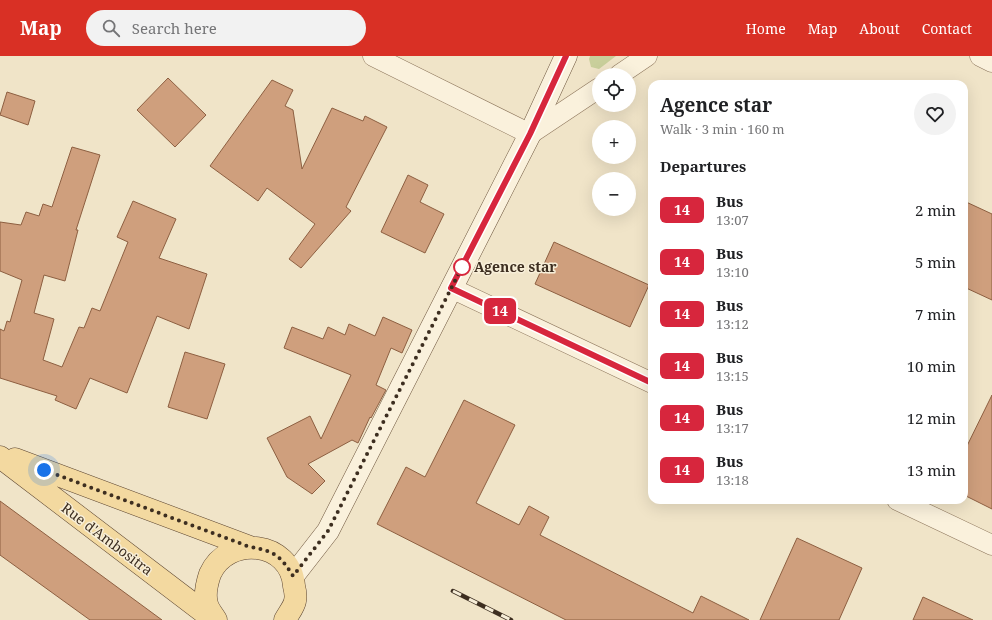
<!DOCTYPE html>
<html lang="en">
<head>
<meta charset="utf-8">
<style>
  :root { --surface:#fff; --page:#f2f2f2; --text:#202124; --muted:#757577; --accent:#d93025 }
  body { margin:0; font-family:"Noto Serif",serif; background:var(--page); color:var(--text); height:100vh; display:flex; flex-direction:column; font-size:15px; white-space:nowrap }
  * { box-sizing:border-box; margin:0 }
  p { font-size:13px; color:var(--muted) }
  .icon { flex:none; width:22px; height:22px; fill:none; stroke:currentColor; stroke-width:2; stroke-linecap:round; stroke-linejoin:round }
  .map { position:relative; flex:1; overflow:hidden }
  .panel { position:absolute; left:648px; top:24px; width:320px; height:424px; display:flex; flex-direction:column; background:var(--surface); border-radius:12px; box-shadow:0 4px 16px #0002 }
  .panel>* { flex:none }
  .badge { padding:0 8px; border-radius:6px; font-size:14px; line-height:26px }
  .fabs { position:absolute; left:592px; top:12px; display:grid; gap:8px }
  .fabs a { display:grid; place-items:center; width:44px; height:44px; border-radius:50%; background:var(--surface); box-shadow:0 4px 16px #0002; font-size:20px }
  .you { position:absolute; width:20px; height:20px; margin:-10px; border:3px solid #fff; border-radius:50%; background:#1a73e8; box-shadow:0 0 0 6px #1a73e833 }
  .map>.badge { position:absolute; translate:-50% -50%; box-shadow:0 0 0 2px #fff }
  h2 { padding:0 12px; font-size:15px; line-height:36px }
  .round { display:grid; place-items:center; flex:none; width:42px; height:42px; border-radius:21px; background:var(--page) }
  .head { display:flex; align-items:center; justify-content:space-between; height:68px; padding:0 12px }
  h1 { font-size:19px; font-weight:700; line-height:30px }
  ul { padding:0; list-style:none }
  li { display:flex; align-items:center; gap:12px; height:52px; padding:0 12px }
  li div { flex:1 }
  li b { display:block; font-size:15px }
  li em { font-style:normal }
  li .badge { min-width:44px; font-weight:700; text-align:center }
  header { display:flex; align-items:center; gap:24px; box-sizing:border-box; height:56px; padding:0 20px; background:var(--accent); color:#fff }
  header strong { font-size:19px }
  nav { display:flex; gap:22px; margin-inline-start:auto; font-size:14px }
  .search { width:280px; height:36px; background:var(--page); display:flex; align-items:center; gap:10px; box-sizing:border-box; padding:0 14px; border-radius:22px; color:var(--muted); font-size:15px }
  .map>svg:first-child { display:block }
  .green { fill:#c9cf9b }
  .building { fill:#cf9f7d; stroke:#8d5f41 }
  .lines { fill:none; stroke-linecap:round; stroke-linejoin:round }
  .street-casing { stroke:#8d765c; stroke-width:21 }
  .secondary-casing { stroke:#6f573f; stroke-width:23 }
  .primary-casing { stroke:#5b4430; stroke-width:23 }
  .street { stroke:#faf1dc; stroke-width:20 }
  .secondary { stroke:#faf1dc; stroke-width:22 }
  .primary { stroke:#f3d9a0; stroke-width:22 }
  .rail-casing { stroke:#3d2e20; stroke-width:4.5 }
  .rail { stroke:#f7eed8; stroke-width:3; stroke-dasharray:9; stroke-linecap:butt }
  .line-casing { stroke:#fff; stroke-width:9 }
  .line { stroke:#d7263d; stroke-width:6 }
  .walk { stroke:#3d2e20; stroke-width:4; stroke-dasharray:0 7.2 }
  .stop-dot { fill:#fff; stroke:#d7263d; stroke-width:2 }
  .labels { text-anchor:middle; stroke-width:3; stroke-linejoin:round; paint-order:stroke }
  .stop-label { font-size:14px; font-weight:bold; fill:#3d2e20; stroke:#f7eed8; text-anchor:start }
  .street-label { font-size:14px; fill:#3d2e20; stroke:#f7eed8 }
</style>
</head>
<body>
<header>
<strong>Map</strong>
<div class="search"><svg class="icon" aria-label="search" viewBox="0 0 24 24"><circle cx="10" cy="10" r="6"/><path d="M15 15l6 6"/></svg>Search here</div>
<nav><a>Home</a><a>Map</a><a>About</a><a>Contact</a></nav>
</header>
<div class="map">
<svg width="992" height="564" viewBox="0 0 992 564">
  <rect width="100%" height="100%" fill="#f0e4c8"/>
  <path class="green" d="M590,0h26l-17,13 -8,-2 -2,-8z"/>
  <path class="building" d="M168,22l38,37 -31,32 -38,-37z
    M272,24l21,10 -8,16 8,4 9,59 30,-61 31,13 2,-5 22,11 -41,80 5,4 -50,57 -12,-9 26,-35 -48,-36 -9,13 -48,-35z
    M7,36l28,9 -7,24 -28,-10z
    M72,91l28,8 -24,75h2l-13,51 -21,-6 -10,38 20,6 -11,41 19,7 17,-40 5,1 8,-20 8,3 28,-69 -11,-5 16,-36 43,18 -17,39 48,16 -18,55 -32,-13 -30,77 -37,-15 -14,31 -21,-9 2,-4 -57,-18v-49l4,2 3,-10 3,1 12,-42 -22,-9v-49l21,3 5,-13 13,4 4,-12 9,3z
    M408,119l20,10 -8,17 24,12 -19,39 -44,-21z
    M964,145l28,13v86l-28,-13z
    M554,186l95,43 -19,42 -95,-43z
    M383,261l29,13 -10,23 -11,-5 -15,37 10,5 -15,28 -1,-1 -12,26 -6,-3 -44,24 17,17 -13,13 -25,-17 -20,-39 43,-22 11,23 30,-64 -67,-27 8,-21 31,12 5,-12 17,8 4,-11 26,12z
    M185,296l40,12 -18,55 -39,-12z
    M992,339v114l-28,-14v-43z
    M464,344l51,25 -39,78 43,22 10,-19 20,11 -9,18 153,78 8,-17 48,24h-183l-189,-96 29,-57 19,10z
    M0,445l162,119h-72l-90,-65z
    M797,482l65,30 -23,52h-79z
    M923,541l50,23h-60z"/>
  <g class="lines">
    <defs>
      <path id="street" d="M373,0l157,78 69,-46
        M980,0l12,6
        M619,19l28,-19
        M451,232l201,95
        M897,444l95,45"/>
      <path id="secondary" d="M293,520l35,-45 202,-397 36,-78"/>
      <path id="primary" d="M0,401l214,163
        M15,403l235,88
        M216,564c-3,-5 -8,-11 -9,-16 -3,-10 0,-21 3,-30 18,-40 81,-33 84,12 1,4 2,11 1,15 -1,6 -7,13 -10,19"/>
    </defs>
    <use href="#street" class="street-casing"/>
    <use href="#secondary" class="secondary-casing"/>
    <use href="#primary" class="primary-casing"/>
    <use href="#street" class="street"/>
    <use href="#secondary" class="secondary"/>
    <use href="#primary" class="primary"/>
    <defs>
      <path id="rail" d="M453,535l58,29"/>
    </defs>
    <use href="#rail" class="rail-casing"/>
    <use href="#rail" class="rail"/>
  </g>
  <g class="lines">
    <defs>
      <path id="line" d="M566,0l-36,78 -79,154 201,95"/>
    </defs>
    <use href="#line" class="line-casing"/>
    <use href="#line" class="line"/>
    <path class="walk" d="M44,414l206,77c24,4 30,8 43,29l35,-45 134,-264"/>
  </g>
  <circle class="stop-dot" cx="462" cy="211" r="8"/>
  <g class="labels">
    <g class="stop-label">
      <text x="474" y="216">Agence star</text>
    </g>
    <g class="street-label">
      <text transform="translate(107 483) rotate(37)" y="5">Rue d'Ambositra</text>
    </g>
  </g>
</svg>
<div class="fabs">
<a><svg class="icon" aria-label="locate" viewBox="0 0 24 24"><circle cx="12" cy="12" r="6"/><path d="M12 2v4M12 18v4M2 12h4M18 12h4"/></svg></a>
<a>+</a>
<a>−</a>
</div>
<div class="you" style="left:44px;top:414px"></div>
<b class="badge" style="left:500px;top:255px;background:#d7263d;color:#fff">14</b>
<section class="panel">
<div class="head"><div><h1>Agence star</h1><p>Walk · 3 min · 160 m</p></div><a class="round"><svg class="icon" aria-label="heart" viewBox="0 0 24 24"><path d="M12 20l-8-8c-3-5 5-10 8-4 3-6 11-1 8 4z"/></svg></a></div>
<h2>Departures</h2>
<ul>
<li><span class="badge" style="background:#d7263d;color:#fff">14</span><div><b>Bus</b><p>13:07</p></div><em>2 min</em></li>
<li><span class="badge" style="background:#d7263d;color:#fff">14</span><div><b>Bus</b><p>13:10</p></div><em>5 min</em></li>
<li><span class="badge" style="background:#d7263d;color:#fff">14</span><div><b>Bus</b><p>13:12</p></div><em>7 min</em></li>
<li><span class="badge" style="background:#d7263d;color:#fff">14</span><div><b>Bus</b><p>13:15</p></div><em>10 min</em></li>
<li><span class="badge" style="background:#d7263d;color:#fff">14</span><div><b>Bus</b><p>13:17</p></div><em>12 min</em></li>
<li><span class="badge" style="background:#d7263d;color:#fff">14</span><div><b>Bus</b><p>13:18</p></div><em>13 min</em></li>
</ul>
</section>
</div>
</body>
</html>
